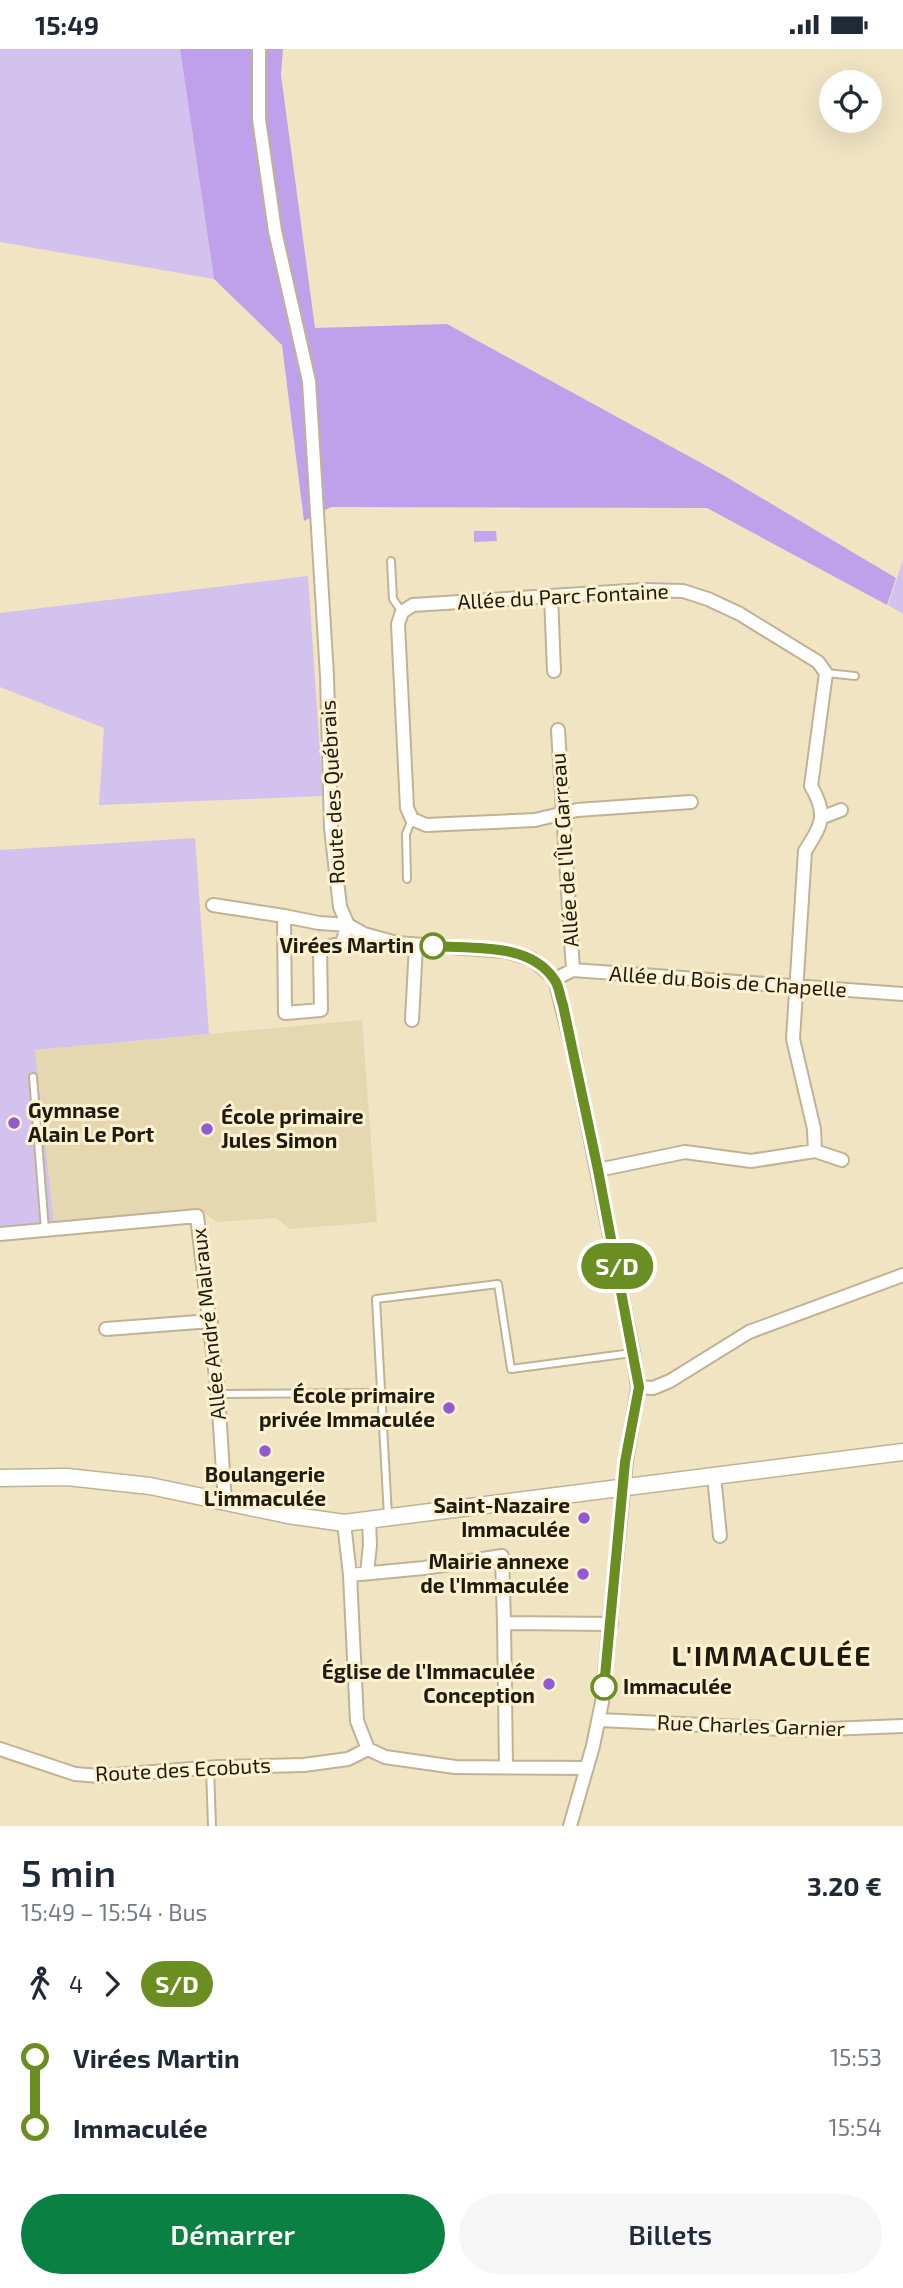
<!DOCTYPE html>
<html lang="fr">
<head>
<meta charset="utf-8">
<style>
  :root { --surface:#fff; --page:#f6f6f7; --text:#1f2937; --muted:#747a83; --accent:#0b8043 }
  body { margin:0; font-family:"Exo 2",sans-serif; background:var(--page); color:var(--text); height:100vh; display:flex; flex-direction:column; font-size:26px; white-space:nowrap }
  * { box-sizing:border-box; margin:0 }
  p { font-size:23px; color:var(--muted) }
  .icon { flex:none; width:38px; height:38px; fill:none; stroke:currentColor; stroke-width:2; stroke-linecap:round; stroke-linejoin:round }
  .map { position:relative; height:1777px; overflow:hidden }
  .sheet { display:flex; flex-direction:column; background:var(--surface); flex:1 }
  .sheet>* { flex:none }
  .badge { padding:0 14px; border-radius:23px; font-size:24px; line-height:46px }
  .buttons { position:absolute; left:819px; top:21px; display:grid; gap:14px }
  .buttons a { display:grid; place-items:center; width:63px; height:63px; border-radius:50%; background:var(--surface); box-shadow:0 7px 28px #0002; font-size:35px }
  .map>.badge { position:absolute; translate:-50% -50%; box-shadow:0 0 0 4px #fff }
  .legs { display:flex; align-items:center; gap:10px; height:77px; padding:0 21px; font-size:23px }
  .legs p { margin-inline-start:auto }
  .headline { display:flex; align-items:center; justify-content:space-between; height:119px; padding:0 21px }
  h1 { font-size:38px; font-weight:600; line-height:52px }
  .cta { display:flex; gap:14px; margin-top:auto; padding:14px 21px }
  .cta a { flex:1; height:80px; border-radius:42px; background:var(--accent); color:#fff; font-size:28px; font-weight:600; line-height:80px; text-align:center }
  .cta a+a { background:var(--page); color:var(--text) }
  ul { padding:0 21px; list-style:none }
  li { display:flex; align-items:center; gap:24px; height:70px; font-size:26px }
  li i { display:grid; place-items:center; width:10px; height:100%; margin:0 9px; background:currentColor }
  li i::after { content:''; width:18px; height:18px; margin:-9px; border:5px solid; border-radius:50%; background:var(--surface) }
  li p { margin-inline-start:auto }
  li:first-child i { background:linear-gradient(#0000 50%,currentColor 0) }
  li:last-child i { background:linear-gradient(currentColor 50%,#0000 0) }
  .status { display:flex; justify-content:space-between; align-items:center; height:49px; padding:0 35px; background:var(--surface); direction:ltr }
  .status svg { height:19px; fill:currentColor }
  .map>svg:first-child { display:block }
  .built { fill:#e5d7af }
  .green { fill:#d3c1ee }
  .forest { fill:#bfa1eb }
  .water { fill:#c4a6f0 }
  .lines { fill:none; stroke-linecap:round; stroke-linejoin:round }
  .service-casing { stroke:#beb394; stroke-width:10 }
  .minor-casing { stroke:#beb394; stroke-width:16 }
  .tertiary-casing { stroke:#beb394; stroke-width:19 }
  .service { stroke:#fff; stroke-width:6 }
  .minor { stroke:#fff; stroke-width:12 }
  .tertiary { stroke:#fff; stroke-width:16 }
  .line-1-casing { stroke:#fff; stroke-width:16 }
  .line-1 { stroke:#6b8e23; stroke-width:10 }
  .stop-1-dot { fill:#fff; stroke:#6b8e23; stroke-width:3.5 }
  .poi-dot { fill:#925ad2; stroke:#fdf1d0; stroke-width:2.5 }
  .labels { text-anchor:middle; stroke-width:6; stroke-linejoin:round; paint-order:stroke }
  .street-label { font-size:21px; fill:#1f1b0f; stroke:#fdf1d0 }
  .stop-label { font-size:21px; font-weight:bold; fill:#1f1b0f; stroke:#fdf1d0; text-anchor:end }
  .poi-label { font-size:21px; font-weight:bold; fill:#1f1b0f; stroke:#fdf1d0; text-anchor:end }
  .district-label { font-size:28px; font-weight:bold; letter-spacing:2px; fill:#1f1b0f; stroke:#fdf1d0 }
</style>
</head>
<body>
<div class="status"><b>15:49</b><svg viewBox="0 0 49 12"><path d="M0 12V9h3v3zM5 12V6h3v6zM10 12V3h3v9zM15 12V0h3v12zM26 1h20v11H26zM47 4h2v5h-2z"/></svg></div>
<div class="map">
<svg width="903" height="1777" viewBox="0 0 903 1777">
  <rect width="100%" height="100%" fill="#f0e4c3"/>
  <path class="built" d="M362,971l15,202 -87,7 -14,-11 -59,4 -18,-13 -145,15 -19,-174z"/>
  <path class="green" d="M0,0h180l34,230 -214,-37z
    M903,511v54l-15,-9z
    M308,527l15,220 -224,9 5,-77 -104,-41v-74z
    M195,789l14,196 -174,16 19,174 -54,6v-380z"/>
  <path class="forest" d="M180,0h103l-2,26 34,253 132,-4 276,151 173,103 -9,27 -180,-97 -376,-1 -27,14 -22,-176 -68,-66z"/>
  <path class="water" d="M496,482l1,10 -23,1v-11z"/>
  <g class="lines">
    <defs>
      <path id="service" d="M391,512l2,38 9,13
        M826,624l29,3
        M407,830l-1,-45 6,-15
        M33,1028l12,153
        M218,1345l149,-1
        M388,1467l-12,-217 122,-15 13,85 121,-16
        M210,1719l2,58"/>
      <path id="minor" d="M259,0v70l16,112 34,150 18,295 4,152 9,79 8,18 16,9 33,9 108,8 27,8 23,20 19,76 59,297 5,35 -12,75 -24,240 -9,44 -23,80
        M551,547l3,75
        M558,681l15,240
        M823,768l18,-7
        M213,856l71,11
        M284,867l35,7 29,2 -6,18 -22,6 1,61 -36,3z
        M555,930l18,-9 330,24
        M412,971l4,-75
        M815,1102l27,9
        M598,1121l87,-18 66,9 64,-10 -1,-22 -21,-90 12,-188c17,-27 23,-36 6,-65l15,-113 -8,-11 -78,-48 -32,-15 -25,-8 -39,-1 -231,15 -11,7 -4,12 9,184 5,11 14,6 109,-5 42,-10 114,-8
        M0,1185l197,-18 21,178 7,109
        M106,1280l105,-8
        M638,1338l15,1 17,-7 79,-49 154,-57
        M714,1427l6,60
        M344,1474l6,52 7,146 11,28 17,8 70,10 132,1
        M367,1524l3,-28 -1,-25
        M350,1526l74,-7 78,-12 2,67
        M600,1671l204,10 99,-4
        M0,1700l75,25 25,2 119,-9 85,-2 44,-6 20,-10
        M506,1718l-2,-144 107,1"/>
      <path id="tertiary" d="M0,1429l67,-1 83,9 138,29 56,8 559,-71"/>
    </defs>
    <use href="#service" class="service-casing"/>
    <use href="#minor" class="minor-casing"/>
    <use href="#tertiary" class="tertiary-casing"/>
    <use href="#service" class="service"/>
    <use href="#minor" class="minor"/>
    <use href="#tertiary" class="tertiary"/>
  </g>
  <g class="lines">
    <defs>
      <path id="line-1" d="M433,897c39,3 96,-4 121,33 5,6 6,18 9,26l35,165 41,217 -14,75 -21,225"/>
    </defs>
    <use href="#line-1" class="line-1-casing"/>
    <use href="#line-1" class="line-1"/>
  </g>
  <g class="stop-1-dot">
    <circle cx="433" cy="897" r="12"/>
    <circle cx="604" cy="1638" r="12"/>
  </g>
  <g class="poi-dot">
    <circle cx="14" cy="1074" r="7"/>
    <circle cx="207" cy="1080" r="7"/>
    <circle cx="449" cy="1359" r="7"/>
    <circle cx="265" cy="1402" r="7"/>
    <circle cx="584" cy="1469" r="7"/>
    <circle cx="583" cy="1525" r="7"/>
    <circle cx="549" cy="1635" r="7"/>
  </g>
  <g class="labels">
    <g class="street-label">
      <text transform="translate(563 548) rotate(-3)" y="7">Allée du Parc Fontaine</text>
      <text transform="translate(333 743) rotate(-93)" y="7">Route des Québrais</text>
      <text transform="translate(565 801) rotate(-94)" y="7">Allée de l'Île Garreau</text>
      <text transform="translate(728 933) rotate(4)" y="7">Allée du Bois de Chapelle</text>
      <text transform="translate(209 1275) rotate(-96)" y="7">Allée André Malraux</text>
      <text transform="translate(751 1677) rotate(2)" y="7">Rue Charles Garnier</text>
      <text transform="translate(183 1721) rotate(-3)" y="7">Route des Ecobuts</text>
    </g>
    <g class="stop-label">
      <text x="414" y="904">Virées Martin</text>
      <text x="623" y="1645" text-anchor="start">Immaculée</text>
    </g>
    <g class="poi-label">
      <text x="28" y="1069" text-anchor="start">Gymnase<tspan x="28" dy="24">Alain Le Port</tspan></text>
      <text x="221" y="1075" text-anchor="start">École primaire<tspan x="221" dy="24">Jules Simon</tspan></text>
      <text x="435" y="1354">École primaire<tspan x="435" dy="24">privée Immaculée</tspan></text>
      <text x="265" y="1433" text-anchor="middle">Boulangerie<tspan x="265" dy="24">L'immaculée</tspan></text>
      <text x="570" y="1464">Saint-Nazaire<tspan x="570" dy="24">Immaculée</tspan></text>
      <text x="569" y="1520">Mairie annexe<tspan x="569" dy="24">de l'Immaculée</tspan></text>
      <text x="535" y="1630">Église de l'Immaculée<tspan x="535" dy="24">Conception</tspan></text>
    </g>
    <g class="district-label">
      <text x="772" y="1617">L'IMMACULÉE</text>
    </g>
  </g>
</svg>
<div class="buttons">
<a><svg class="icon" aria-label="locate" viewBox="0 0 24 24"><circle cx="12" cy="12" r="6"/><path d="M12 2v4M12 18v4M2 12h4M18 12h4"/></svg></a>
</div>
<b class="badge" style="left:617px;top:1217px;background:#6b8e23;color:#fff">S/D</b>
</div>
<section class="sheet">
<div class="headline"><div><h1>5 min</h1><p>15:49 – 15:54 · Bus</p></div><b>3.20 €</b></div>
<div class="legs"><svg class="icon" aria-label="walk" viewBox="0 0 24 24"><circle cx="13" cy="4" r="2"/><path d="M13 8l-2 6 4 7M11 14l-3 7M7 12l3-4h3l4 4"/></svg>4<svg class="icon" aria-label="forward" viewBox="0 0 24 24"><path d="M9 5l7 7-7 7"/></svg><b class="badge" style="background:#6b8e23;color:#fff">S/D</b></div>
<ul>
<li><i style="color:#6b8e23"></i><b>Virées Martin</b><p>15:53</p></li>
<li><i style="color:#6b8e23"></i><b>Immaculée</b><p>15:54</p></li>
</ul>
<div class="cta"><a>Démarrer</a><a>Billets</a></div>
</section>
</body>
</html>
